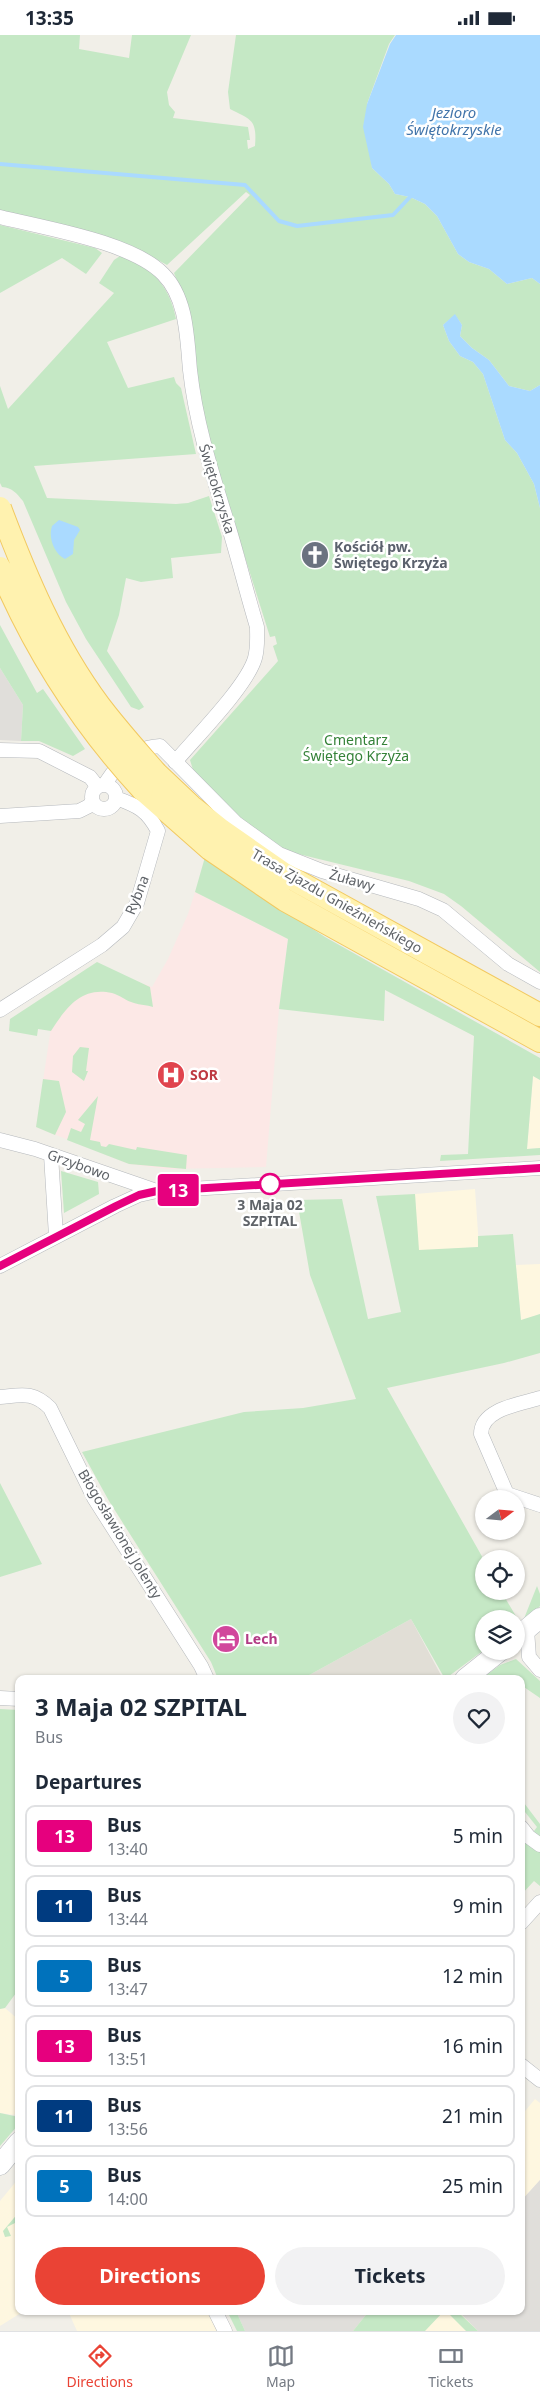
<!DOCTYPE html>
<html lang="en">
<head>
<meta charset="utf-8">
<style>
  :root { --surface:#fff; --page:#f2f2f3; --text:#1f2937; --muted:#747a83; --line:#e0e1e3; --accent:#ea4335 }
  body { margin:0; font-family:"Noto Sans",sans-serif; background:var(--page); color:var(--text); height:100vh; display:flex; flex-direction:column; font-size:19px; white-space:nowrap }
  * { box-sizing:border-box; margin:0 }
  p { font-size:16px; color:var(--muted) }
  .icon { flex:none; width:28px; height:28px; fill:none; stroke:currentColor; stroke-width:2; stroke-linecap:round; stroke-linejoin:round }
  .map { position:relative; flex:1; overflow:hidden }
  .side { position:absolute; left:15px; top:1640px; width:510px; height:640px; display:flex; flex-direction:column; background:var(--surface); border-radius:10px; box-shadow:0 1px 4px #0004 }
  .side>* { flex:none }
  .badge { padding:0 10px; border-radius:4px; font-size:18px; line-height:32px }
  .needle { width:32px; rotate:74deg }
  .controls { position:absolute; left:475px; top:1455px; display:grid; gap:10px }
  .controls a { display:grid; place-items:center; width:50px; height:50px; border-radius:50%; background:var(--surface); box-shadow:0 1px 4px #0004; font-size:25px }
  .map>.badge { position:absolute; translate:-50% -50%; box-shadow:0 0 0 2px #fff }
  h2 { padding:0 20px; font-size:19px; line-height:45px }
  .round { display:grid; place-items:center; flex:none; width:52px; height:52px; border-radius:26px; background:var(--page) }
  .head { display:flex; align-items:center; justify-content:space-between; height:85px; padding:0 20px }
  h1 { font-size:24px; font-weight:700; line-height:38px }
  .action { display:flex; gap:10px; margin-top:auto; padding:10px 20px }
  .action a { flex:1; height:58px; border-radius:30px; background:var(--accent); color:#fff; font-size:20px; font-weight:700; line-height:58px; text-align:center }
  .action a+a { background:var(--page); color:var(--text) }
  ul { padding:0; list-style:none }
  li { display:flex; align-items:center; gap:15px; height:62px; margin:0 10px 8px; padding:0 10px; border:2px solid var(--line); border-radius:10px }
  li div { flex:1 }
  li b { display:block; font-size:19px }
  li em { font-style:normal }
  li .badge { min-width:55px; font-weight:700; text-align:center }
  .status { display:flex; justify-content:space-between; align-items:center; height:35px; padding:0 25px; background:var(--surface); direction:ltr }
  .status svg { height:14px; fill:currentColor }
  .tab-bar { display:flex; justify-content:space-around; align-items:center; height:70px; border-top:1px solid var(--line); background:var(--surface); font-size:14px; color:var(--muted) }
  .tab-bar a { display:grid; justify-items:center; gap:2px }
  .tab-bar .current { color:var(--accent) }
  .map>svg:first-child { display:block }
  .commercial { fill:#fef7e0 }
  .industrial { fill:#e0deda }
  .education { fill:#e1ded6 }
  .medical { fill:#fce8e6 }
  .green { fill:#c5e8c5 }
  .water { fill:#aadaff }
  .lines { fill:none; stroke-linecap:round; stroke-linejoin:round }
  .stream { stroke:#aadaff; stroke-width:4 }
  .street-casing { stroke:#b5b8bc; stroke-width:15 }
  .secondary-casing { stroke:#b6babf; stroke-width:21 }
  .primary-casing { stroke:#f2c960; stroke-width:24 }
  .street { stroke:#fff; stroke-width:14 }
  .secondary { stroke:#fff; stroke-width:20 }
  .primary { stroke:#fff2af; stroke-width:22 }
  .primary-bridge-casing { stroke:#f2c960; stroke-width:24; stroke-linecap:butt }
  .primary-bridge { stroke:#fff2af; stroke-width:22 }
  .line-casing { stroke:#fff; stroke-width:11 }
  .line { stroke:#e6007e; stroke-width:8 }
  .stop-dot { fill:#fff; stroke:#e6007e; stroke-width:2.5 }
  .labels { text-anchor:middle; stroke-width:5; stroke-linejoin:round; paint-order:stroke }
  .street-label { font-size:14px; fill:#5f6368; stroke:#fff }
  .worship-label { font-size:14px; font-weight:bold; fill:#5b616d; stroke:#fff; text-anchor:start }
  .park-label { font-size:14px; fill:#348238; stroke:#fff }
  .health-label { font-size:14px; font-weight:bold; fill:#be3a42; stroke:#fff; text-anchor:start }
  .stop-label { font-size:14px; font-weight:bold; fill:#5f6368; stroke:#fff }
  .hotel-label { font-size:14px; font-weight:bold; fill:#b23c85; stroke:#fff; text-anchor:start }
  .water-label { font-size:15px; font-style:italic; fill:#4174aa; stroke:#fff }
</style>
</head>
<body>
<div class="status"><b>13:35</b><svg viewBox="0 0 49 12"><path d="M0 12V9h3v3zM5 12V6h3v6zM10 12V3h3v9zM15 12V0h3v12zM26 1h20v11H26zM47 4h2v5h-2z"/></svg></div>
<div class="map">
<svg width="540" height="2296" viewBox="0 0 540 2296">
  <rect width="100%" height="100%" fill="#f1efe8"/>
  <path class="commercial" d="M533,1041l7,4v68l-13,1z
    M475,1154l4,58 -61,4 -3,-57z
    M540,1229v50l-19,7 -5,-56z
    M5,1973l14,12v90l-5,5 -14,-2v-104z
    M535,2064l5,4v77l-19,21v-85z
    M19,2143v133h5l-24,15v-125z
    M68,2276h141l9,20h-141z
    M369,2276h89l20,20h-125z"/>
  <path class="industrial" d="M0,633l23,37 -2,36 -21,-1z
    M540,2145v151h-62l-20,-20h63v-110z
    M236,2276h133l-16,20h-108z"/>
  <path class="education" d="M411,1584l32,60h-141z"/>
  <path class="medical" d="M195,857l93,47 -9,70 -13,158 -99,2 -38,-5 -93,-37 21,-139 88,-4 7,3 16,-28 20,-45z"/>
  <path class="green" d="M0,0h80l-1,14 50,9 3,-23h77h-18l-24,57 2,13 6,7 -2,6 75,9 2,13h-3l1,9 7,-3c2,-26 -3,-26 -25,-37l-2,-17 8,-57h159l-6,9 -22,60 5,64 17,16 6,10 15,3 15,7 12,12 21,38 11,8 20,7 18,15 25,-6 8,6v101l-10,6 -21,-5 -20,-26 -17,-12 -12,-12 2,-11 -7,-10 -12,10 6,16 11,15 13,6 10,12 22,66 12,13 17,31 6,24v464l-79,-66 -17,-12 -35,-13 -123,-30 -40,-28 -52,-50 -4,-13 88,-99 -5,-15 4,-2 -2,-8 -5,1 -58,-185 -10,-44 -15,-103 -13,-32 76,-78 -4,-3 -79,73 -37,-20 -130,-34z
    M0,190l95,23 7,5 -16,21 -24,-16 -62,35z
    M120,221c31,7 51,33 56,63l-69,23 21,46 46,-11 2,6 5,5 15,66 -162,12 13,32 129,6 12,-1 21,-7 13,41 -1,16 -50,5 2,20 -32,4 -15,-4 -7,37 -12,36 37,56 -5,3 -8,-3 -45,-68 -20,-37 -43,-101c-7,-8 -10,-13 -21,-14l-2,-4v-97l8,23 106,-116 -15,-10 15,-23z
    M0,590l37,68 6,-4 42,60 -12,7 -34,-15h-18l2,-36 -23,-37z
    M205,822l120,80 215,121v22l-7,-4 -6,73 13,-1v7l-100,6 1,-6 27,-1 6,-118 -89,-46 -1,31 -105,-12 9,-70 -93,-47z
    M97,927l53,25 3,20c-6,-2 -13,-2 -19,-4 -8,-2 -14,-8 -22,-10 -31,-7 -46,15 -61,38l-13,-2 -1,7 -28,-5 1,-12z
    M80,1012l9,1 -3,23h2l-4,10 -12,-9 1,-16z
    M43,1044l16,2 7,31 -11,23 -19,-8z
    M98,1061l-8,44 10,2 1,4 5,1 3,-3 27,6 1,-3 50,8 -1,14 -57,-5 -62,-24 4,-12 10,4 4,-8 -7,-4z
    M61,1136l37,11 1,12 -35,19z
    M415,1159l4,56 59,-3v-11l35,-2 8,86 19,-6v39l-36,10 -117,25 97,172v31h17l19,32 -4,3v-7h-32v31l-39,29 -34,-60 -109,60h-84l-7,-17 -102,-161 -27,-49 162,-40 59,-4 53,-9 -46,-124 -13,-75 45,-1 26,120 33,-7 -25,-116z
    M0,1448l42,81 -42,13z
    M537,1551l3,8v12l-19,20z
    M516,1624l24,22v17l-19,-13v-6h-9l-5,-4 -4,4h-22l19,-14z
    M0,1674l19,1v279l-14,19 -5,1z
    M521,1764l19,25v17l-9,-6 6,-8 -16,-20z
    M521,1798l19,17v36l-6,-5 -13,14z
    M0,2078l19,4v7l-19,22z
    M19,2177v9l-12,6 4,9 -6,1 -2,-6z
    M227,2276h9l9,20h-8z
    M369,2276h75l-19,20h-72z
    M446,2276h11l21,20h-12z"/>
  <path class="water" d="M396,0h144v249l-8,-6 -25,6 -18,-15 -20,-7 -11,-8 -21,-38 -12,-12 -15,-7 -15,-3 -6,-10 -17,-16 -9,-41 4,-23 23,-60z
    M455,279l7,11 -2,11 12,12 17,12 20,26 21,5 10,-6v123l-6,-24 -17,-31 -12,-13 -22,-66 -10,-12 -13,-6 -11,-15 -6,-16z
    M59,485l19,7 2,3 -6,10 -1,14 -8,5c-11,-5 -17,-22 -13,-33z"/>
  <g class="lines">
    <path class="stream" d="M0,129l245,21 34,36 18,5 96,-11 17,-18"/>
    <defs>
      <path id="street" d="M0,182c44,11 132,25 163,57 24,24 24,64 27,96 6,55 23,106 39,158 10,33 18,66 28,99 0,10 1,20 -2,31 -8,28 -59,79 -80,104
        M0,715l39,1 51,26 7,9
        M105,749c13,-21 30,-37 55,-38l76,77 43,31 43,17 97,28 24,11 65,54 32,18
        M92 762a12 12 0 1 1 24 0a12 12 0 1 1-24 0Z
        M0,781l79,-5 10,-5 3,-5
        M0,975l102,-65 21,-18 14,-24 21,-72c-11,-21 -20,-25 -42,-33
        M0,1105l35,9 119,41
        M51,1120l5,81
        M0,1231l115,-60 24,-11 18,-4 383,-23
        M0,1362c22,-2 33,-6 50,11l44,90 107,168 6,13
        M540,1363c-20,6 -59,11 -59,36l26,60 33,11
        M527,1595l2,27 11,13
        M0,1663l19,1
        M521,1792l8,10 11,8
        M521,1888l19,-21
        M521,2030l19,15
        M215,2276l10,20"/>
      <path id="secondary" d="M516,1603l24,-20
        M465,1644l35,-28
        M0,2130l19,-23"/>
      <path id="primary" d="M156,738l35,33 30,24 63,44 256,141
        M142,754l68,60 75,51 255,141"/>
    </defs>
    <use href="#street" class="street-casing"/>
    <use href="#secondary" class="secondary-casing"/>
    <use href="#primary" class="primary-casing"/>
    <use href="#street" class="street"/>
    <use href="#secondary" class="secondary"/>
    <use href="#primary" class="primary"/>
    <defs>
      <path id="primary-bridge" d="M0,473c26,69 55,138 99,197 18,24 38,46 57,68
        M0,533c35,83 81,155 142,221"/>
    </defs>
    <use href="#primary-bridge" class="primary-bridge-casing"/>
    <use href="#primary-bridge" class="primary-bridge"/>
  </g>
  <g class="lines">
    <defs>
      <path id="line" d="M0,1231l116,-60 23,-11 18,-4 383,-23"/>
    </defs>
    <use href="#line" class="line-casing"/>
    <use href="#line" class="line"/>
  </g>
  <defs>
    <symbol id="church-disc" viewBox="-11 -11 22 22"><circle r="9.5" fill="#6b7280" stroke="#fff"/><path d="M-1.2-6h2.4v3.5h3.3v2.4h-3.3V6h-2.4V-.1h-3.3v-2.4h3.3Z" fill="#fff"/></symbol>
    <symbol id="hospital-disc" viewBox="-11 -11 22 22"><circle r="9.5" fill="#e0444e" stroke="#fff"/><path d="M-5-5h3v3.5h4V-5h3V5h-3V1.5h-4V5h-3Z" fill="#fff"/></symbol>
    <symbol id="hotel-disc" viewBox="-11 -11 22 22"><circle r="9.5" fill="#d1479c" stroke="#fff"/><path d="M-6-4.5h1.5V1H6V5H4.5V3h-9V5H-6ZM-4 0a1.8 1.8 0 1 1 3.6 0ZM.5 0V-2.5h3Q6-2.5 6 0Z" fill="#fff"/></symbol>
  </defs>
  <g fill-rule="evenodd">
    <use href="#church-disc" x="299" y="504" width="32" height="32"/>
    <use href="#hospital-disc" x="155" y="1024" width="32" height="32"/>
    <use href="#hotel-disc" x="210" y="1588" width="32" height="32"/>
  </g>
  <circle class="stop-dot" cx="270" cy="1149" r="10"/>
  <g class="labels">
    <g class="street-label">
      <text transform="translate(217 454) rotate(73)" y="5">Świętokrzyska</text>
      <text transform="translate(352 845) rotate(16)" y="5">Żuławy</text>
      <text transform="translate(137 860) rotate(-68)" y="5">Rybna</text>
      <text transform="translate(337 866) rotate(30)" y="5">Trasa Zjazdu Gnieźnieńskiego</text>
      <text transform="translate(79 1130) rotate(20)" y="5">Grzybowo</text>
      <text transform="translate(120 1499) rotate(59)" y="5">Błogosławionej Jolenty</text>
    </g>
    <g class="worship-label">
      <text x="334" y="517">Kościół pw.<tspan x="334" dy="16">Świętego Krzyża</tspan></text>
    </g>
    <g class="park-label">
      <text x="356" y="710">Cmentarz<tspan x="356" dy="16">Świętego Krzyża</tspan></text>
    </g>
    <g class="health-label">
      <text x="190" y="1045">SOR</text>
    </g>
    <g class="stop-label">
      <text x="270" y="1175">3 Maja 02<tspan x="270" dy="16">SZPITAL</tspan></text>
    </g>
    <g class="hotel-label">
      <text x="245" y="1609">Lech</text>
    </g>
    <g class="water-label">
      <text x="454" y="83">Jezioro<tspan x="454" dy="17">Świętokrzyskie</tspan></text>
    </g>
  </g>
</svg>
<div class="controls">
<a><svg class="needle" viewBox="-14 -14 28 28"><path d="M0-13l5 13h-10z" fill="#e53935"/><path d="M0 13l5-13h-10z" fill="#747a83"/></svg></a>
<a><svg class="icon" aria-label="locate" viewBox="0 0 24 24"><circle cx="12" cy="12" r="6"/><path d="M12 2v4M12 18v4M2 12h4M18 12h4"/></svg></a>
<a><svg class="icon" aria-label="layers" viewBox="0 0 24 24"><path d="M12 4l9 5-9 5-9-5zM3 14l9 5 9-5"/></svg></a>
</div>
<b class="badge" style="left:178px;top:1155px;background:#e6007e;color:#fff">13</b>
<section class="side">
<div class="head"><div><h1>3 Maja 02 SZPITAL</h1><p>Bus</p></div><a class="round"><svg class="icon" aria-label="heart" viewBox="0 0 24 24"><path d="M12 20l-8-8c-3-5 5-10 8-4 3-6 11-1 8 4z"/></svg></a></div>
<h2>Departures</h2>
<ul>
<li><span class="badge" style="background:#e6007e;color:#fff">13</span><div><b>Bus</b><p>13:40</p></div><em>5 min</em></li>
<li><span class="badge" style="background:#003b80;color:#fff">11</span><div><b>Bus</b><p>13:44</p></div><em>9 min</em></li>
<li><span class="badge" style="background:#0072bc;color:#fff">5</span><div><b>Bus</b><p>13:47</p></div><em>12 min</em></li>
<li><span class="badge" style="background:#e6007e;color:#fff">13</span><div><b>Bus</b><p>13:51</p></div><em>16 min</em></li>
<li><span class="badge" style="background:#003b80;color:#fff">11</span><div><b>Bus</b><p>13:56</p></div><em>21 min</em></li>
<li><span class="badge" style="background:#0072bc;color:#fff">5</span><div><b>Bus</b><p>14:00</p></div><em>25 min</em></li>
</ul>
<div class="action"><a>Directions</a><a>Tickets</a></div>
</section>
</div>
<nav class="tab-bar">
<a class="current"><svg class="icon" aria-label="directions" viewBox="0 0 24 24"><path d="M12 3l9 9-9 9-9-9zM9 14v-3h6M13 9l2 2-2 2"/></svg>Directions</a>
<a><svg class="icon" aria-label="map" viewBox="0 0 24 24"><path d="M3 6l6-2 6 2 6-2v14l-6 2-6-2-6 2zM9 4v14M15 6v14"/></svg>Map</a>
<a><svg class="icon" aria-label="tickets" viewBox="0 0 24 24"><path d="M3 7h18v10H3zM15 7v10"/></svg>Tickets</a>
</nav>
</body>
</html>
